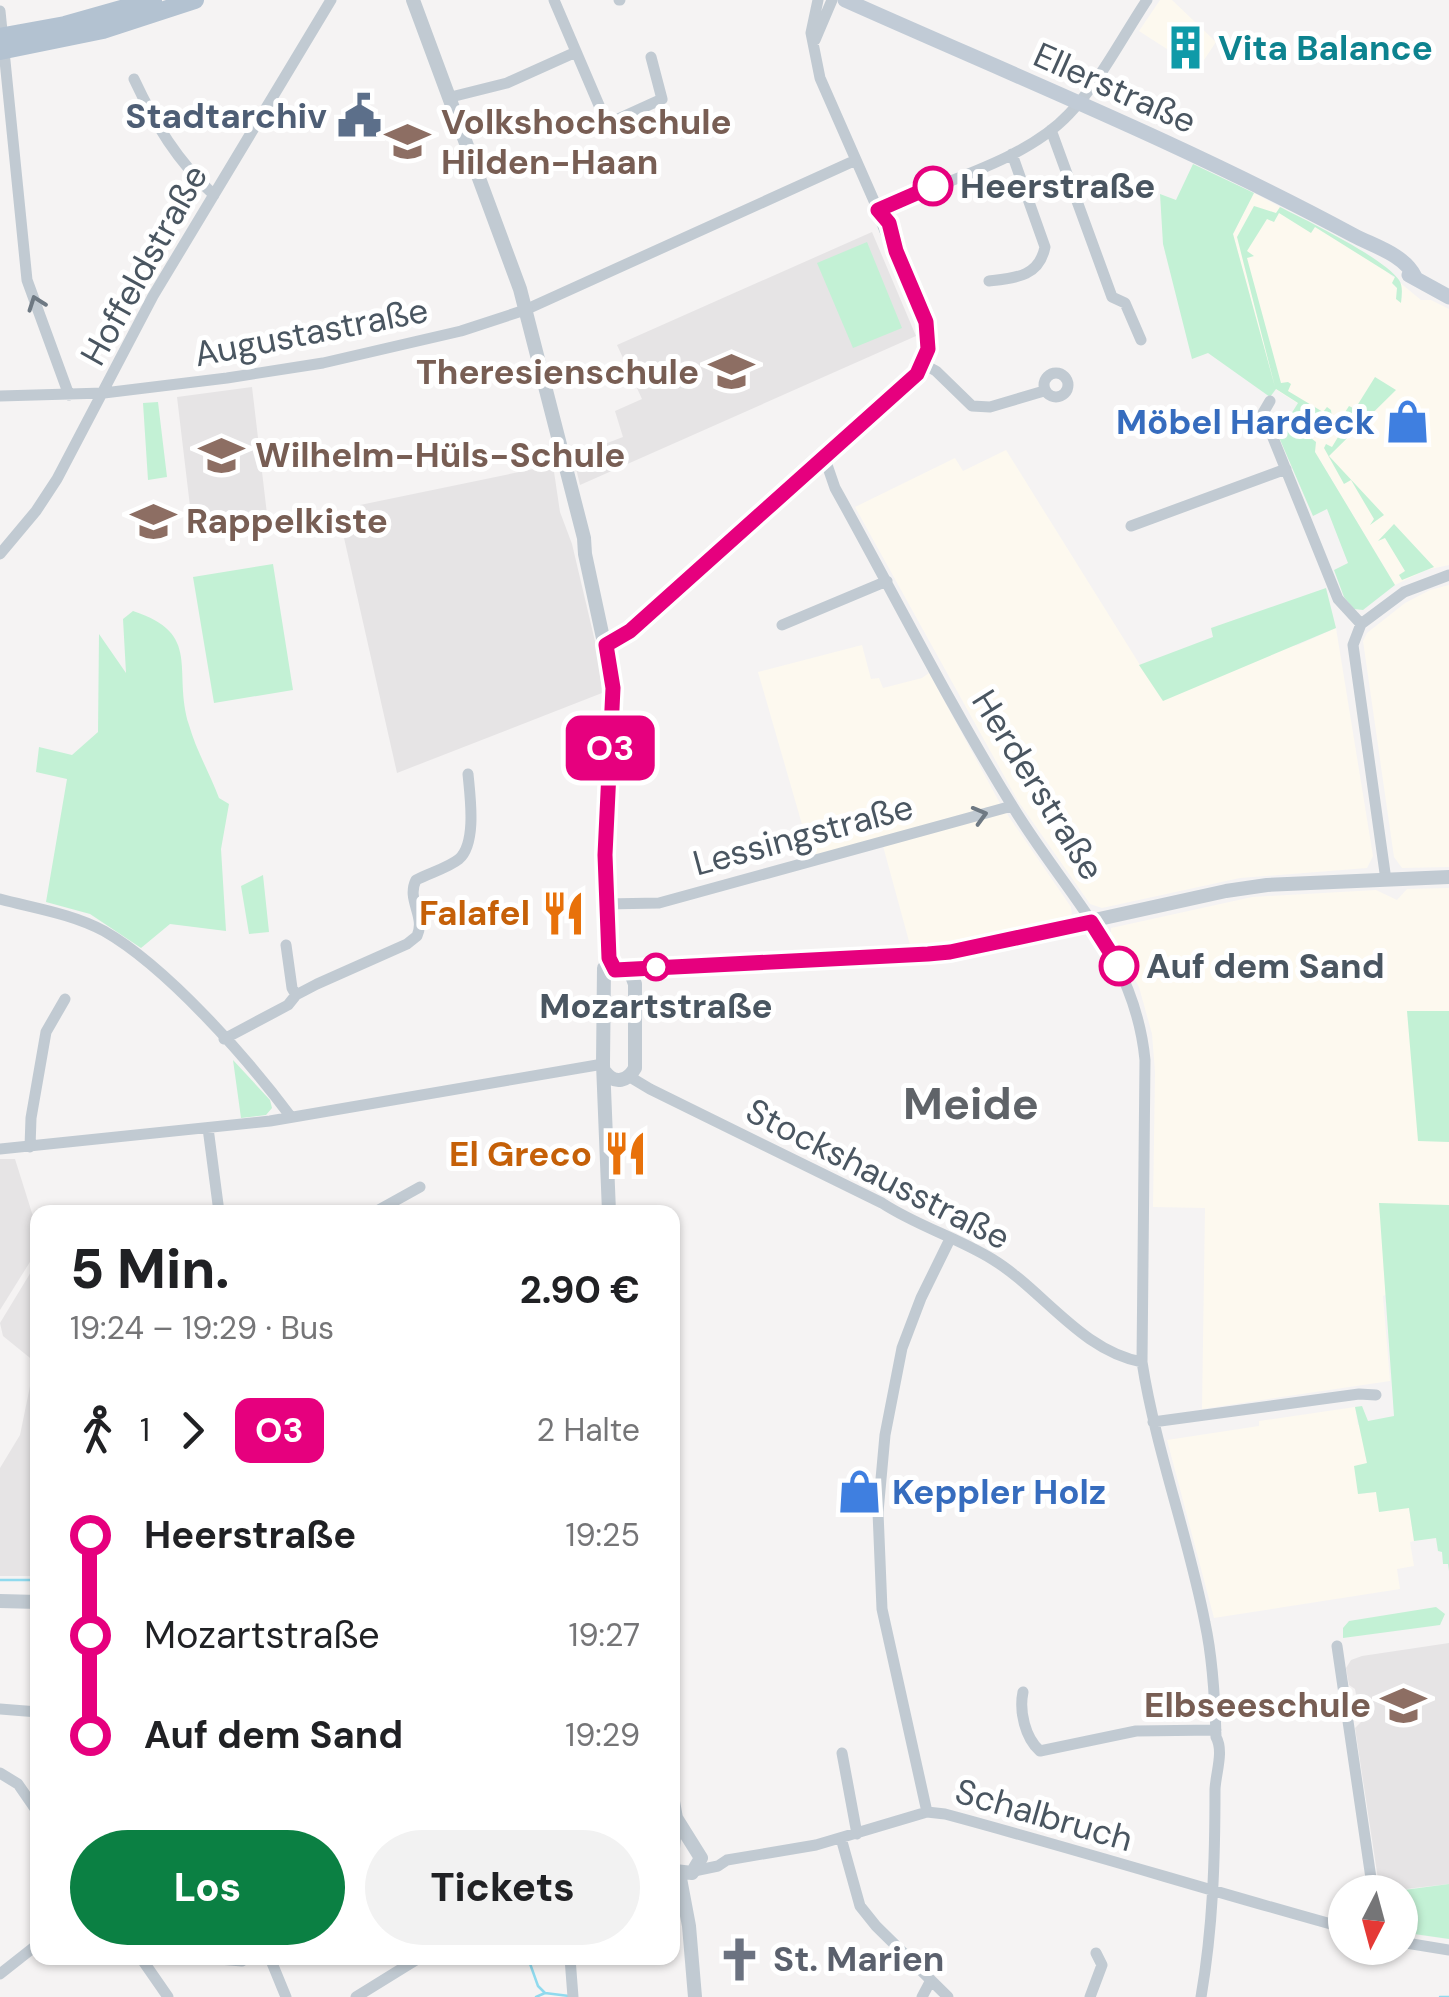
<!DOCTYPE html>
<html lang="de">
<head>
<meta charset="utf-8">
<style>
  :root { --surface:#fff; --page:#f2f2f2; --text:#202124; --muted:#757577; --accent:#0b8043 }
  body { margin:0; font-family:"DM Sans",sans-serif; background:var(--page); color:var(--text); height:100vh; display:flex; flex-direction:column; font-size:38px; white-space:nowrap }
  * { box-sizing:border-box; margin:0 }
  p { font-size:32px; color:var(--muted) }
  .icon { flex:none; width:55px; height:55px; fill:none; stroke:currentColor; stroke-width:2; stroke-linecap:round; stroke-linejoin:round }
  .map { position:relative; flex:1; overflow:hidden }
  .sheet { position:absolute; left:30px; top:1205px; width:650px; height:760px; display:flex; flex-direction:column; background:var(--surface); border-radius:20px; box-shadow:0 2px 8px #0004 }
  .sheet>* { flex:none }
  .badge { padding:0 20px; border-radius:15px; font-size:35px; line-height:65px }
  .needle { width:65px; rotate:186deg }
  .tools { position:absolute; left:1328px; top:1875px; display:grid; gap:20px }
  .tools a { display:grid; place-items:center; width:90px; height:90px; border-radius:50%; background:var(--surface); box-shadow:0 2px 8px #0004; font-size:50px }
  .map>.badge { position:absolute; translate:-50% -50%; box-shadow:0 0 0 5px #fff }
  .legs { display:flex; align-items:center; gap:15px; height:110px; padding:0 40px; font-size:32px }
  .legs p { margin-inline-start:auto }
  .summary { display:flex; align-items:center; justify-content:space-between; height:170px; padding:0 40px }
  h1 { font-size:55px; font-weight:800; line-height:75px }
  .cta { display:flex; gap:20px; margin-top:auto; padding:20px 40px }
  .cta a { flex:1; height:115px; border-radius:60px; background:var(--accent); color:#fff; font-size:40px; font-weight:800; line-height:115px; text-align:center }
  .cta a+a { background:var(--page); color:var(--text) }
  ul { padding:0 40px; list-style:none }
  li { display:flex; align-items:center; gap:35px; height:100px; font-size:38px }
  li i { display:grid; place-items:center; width:15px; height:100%; margin:0 12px; background:currentColor }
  li i::after { content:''; width:25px; height:25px; margin:-12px; border:8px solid; border-radius:50%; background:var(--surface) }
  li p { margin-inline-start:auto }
  li:first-child i { background:linear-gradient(#0000 50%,currentColor 0) }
  li:last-child i { background:linear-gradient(currentColor 50%,#0000 0) }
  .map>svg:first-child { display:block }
  .commercial { fill:#fdf9ef }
  .education { fill:#e6e4e5 }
  .green { fill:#c3f1d5 }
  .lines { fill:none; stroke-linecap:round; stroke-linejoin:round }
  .stream { stroke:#90daee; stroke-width:2.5 }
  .minor { stroke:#c1cad2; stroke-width:11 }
  .tertiary { stroke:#c1cad2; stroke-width:14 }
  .secondary { stroke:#c1cbd6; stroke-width:15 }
  .primary { stroke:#b3c2d1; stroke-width:18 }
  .oneway { stroke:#6e7983 }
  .line-1-casing { stroke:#fff; stroke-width:22 }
  .line-1 { stroke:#e6007e; stroke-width:15 }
  .stop-1-dot { fill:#fff; stroke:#e6007e; stroke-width:5 }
  .labels { text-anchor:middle; stroke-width:10; stroke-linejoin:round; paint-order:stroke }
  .culture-label { font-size:35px; font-weight:bold; fill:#0d838f; stroke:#fff; text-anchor:start }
  .street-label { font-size:35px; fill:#4a5661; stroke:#fff }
  .service-label { font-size:35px; font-weight:bold; fill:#4e5e75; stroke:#fff; text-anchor:end }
  .education-label { font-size:35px; font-weight:bold; fill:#785e54; stroke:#fff; text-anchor:start }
  .stop-label { font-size:35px; font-weight:bold; fill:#4a5661; stroke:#fff; text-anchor:start }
  .shop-label { font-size:35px; font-weight:bold; fill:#366cbe; stroke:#fff; text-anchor:end }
  .food-label { font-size:35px; font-weight:bold; fill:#c56008; stroke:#fff; text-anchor:end }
  .worship-label { font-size:35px; font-weight:bold; fill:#5b616d; stroke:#fff; text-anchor:start }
  .district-label { font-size:45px; font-weight:bold; fill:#5f6368; stroke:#fff }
</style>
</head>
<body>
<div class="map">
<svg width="1449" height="1997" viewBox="0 0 1449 1997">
  <rect width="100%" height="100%" fill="#f5f3f3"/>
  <path class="commercial" d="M1160,0h12l44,42 -18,27 -59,-38z
    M1254,193l105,56 62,51h10l18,9v256l-23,5 -31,15 -80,-133 -4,-14 11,-19 -47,-30 -42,-155z
    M1006,450l139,223 153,-28 38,-17 37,228 -6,12 -127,10 -138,30 -12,-4 -72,-103 -163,-294 100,-49 8,13z
    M1449,585v282l-47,1 -8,-11 -31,-216 4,-8 38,-30 25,-13z
    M862,645l9,34 8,-1 4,10 39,-10 7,-5 73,134 -190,52 -54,-187z
    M1005,811l66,96 1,9 -119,27 -43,2 -27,-99z
    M1449,888v379l-66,29 7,85 -188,28 3,-201 -52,-1 2,-135 -3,-38 -13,-47 -28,-52v-7l141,-31 124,-7 21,10 10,-11z
    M1355,1407l3,18h3l6,39 -9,30 18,-2 33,16 5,33 -4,1 4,24 -17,3 3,20 -186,29 -47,-178 92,-14v-5z"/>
  <path class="education" d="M872,232l44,104 -336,149 -7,-29 50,-19 -8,-26 27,-12 -25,-54z
    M252,387l15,127 -75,9 -15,-126z
    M553,465l7,47 12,32 26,110 4,39 -205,80 -55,-244 20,-5 -2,-19z
    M0,1159h15l22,70 1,20 -38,61z
    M37,1262v314h-37v-108l20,-33 15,-73 -32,-26 -3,-13z
    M1449,1643v241l-69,8 -25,-164 6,-6 -6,-33 -6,-4 -3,-17 5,-8 11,-4z"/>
  <path class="green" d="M1193,164l61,29 -21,41 42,153 -38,-150 17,-31 22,7 4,-6c26,13 104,51 119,73 4,6 3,14 2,23l-5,-4 1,-11 -5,-5 3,-6 -80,-50 -4,6 -32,-20 -5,9 -7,-3 -20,32 7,5 -7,2 34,125 7,-1 3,2 -3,7 35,21 4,-5 4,3 1,8 -7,-3 -14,23 5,4 -1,10 80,133 -32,25 -9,-1 -10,-12 -10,-27 14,-7 -21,-54 -14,7 -35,-81 20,-32 -22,-14 -6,8 -62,-44 -16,6 -29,-115 -3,-50 16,6z
    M867,242l35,86 -49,20 -36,-85z
    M1375,377l21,13 -67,66 55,59 -14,10 4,-6 -23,-39 -7,4 -20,-36 2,-4 6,3 12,-20 -6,-4 11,-17 6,3z
    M158,402l9,75 -19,3 -5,-77z
    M1394,524l40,43 -32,13 -3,-5 6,-4 -20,-33 -7,3z
    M273,564l20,126 -79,13 -21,-126z
    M1326,588l10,40 -173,73 -24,-36 74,-28 -2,-9z
    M133,611c70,23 39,59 56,114 7,25 21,49 30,73l10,6 -8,45 5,82 -56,-7 -29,24 -51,-34 -44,-12 21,-123 -31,-7 3,-25 33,8 26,-23 1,-98 27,39 -3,-54z
    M263,875l6,57 -20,2 -8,-48z
    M1407,1011h42v131l-31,-1z
    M233,1060l37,40 2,8 -6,7 -25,3z
    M1379,1203l70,2v366l-1,-7h-5l-1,-12 -4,-1 -2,-13 -22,3 -5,-33 -30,4 -3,-20 -18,2 -4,-28 13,-3 -12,-56 7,-1 6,15 26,-5z
    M1436,1607l9,7 -5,11 -97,13v-10l6,-7z
    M1449,1884v55l-49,-7v-40h-11z"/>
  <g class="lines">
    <path class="stream" d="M0,1580h38
      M528,1958l10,28 7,7
      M536,1997l9,-4 24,3
      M1440,1997h9"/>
    <path class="minor" d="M554,0l53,124 55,-25 -11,-42
      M619,0h1
      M0,11l27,269 42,115
      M815,40l17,-40
      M134,79c21,45 43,82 80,116
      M451,97l56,-14 69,-31
      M1051,130l61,167 13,6 16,37
      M878,210c59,-27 146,-48 191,-96 30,-31 54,-78 78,-114
      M989,281c26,-3 50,-4 56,-34l-33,-93
      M923,364l13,7 36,35 18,1 54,-16
      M1044 385a12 12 0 1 1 24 0a12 12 0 1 1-24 0Z
      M0,396l104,-3 123,-15 96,-15 138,-32 64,-21 331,-150
      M1270,401l-7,12 75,186 23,25
      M825,459l10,29c59,106 114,216 178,319 52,86 122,148 132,253l-3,302c14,89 46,173 63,261 8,37 10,75 11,114 8,14 0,35 -1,52 0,70 -2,138 -14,208
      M1131,526l155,-57
      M0,554l36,-43 21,-32 96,-183 178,-296
      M782,625l105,-44
      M606,645l24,-14 261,-231c11,-11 24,-21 32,-35 23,-46 -36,-111 -45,-155l-58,-132 -9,-45 7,-33
      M1386,880l-33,-235 8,-21 43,-32 45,-17
      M0,899c34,9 73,15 104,32 63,36 144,128 187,186
      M606,904l53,-1 353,-97
      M286,945l6,43 4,7
      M224,1039l64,-34 8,-10 21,-11 90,-40 10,-8c9,-20 -11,-36 -1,-56 13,-7 32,-12 43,-21 18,-16 11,-63 9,-85
      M630,1077l20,12 232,114c35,23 74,34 110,56 51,31 89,92 150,103
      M208,1128l11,84
      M30,1147l1,-29 15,-86 19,-33
      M0,1149l270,-28 333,-57
      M375,1212l45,-25
      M1153,1422l206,-28 17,1
      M1337,1646l36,246
      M1023,1692c-4,19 2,46 17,59l96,-20 80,-1
      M0,1709l38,3
      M842,1753l15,81
      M0,1773l18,11 20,29
      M927,1812l-45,-203 -4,-97 7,-77 17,-87 19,-50 29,-59
      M841,1838l19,68 16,20 72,71
      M694,1871l24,-5 9,-6 89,-15 111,-33 18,2c134,36 266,77 400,114
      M1400,1942l49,8
      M141,1958l27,39
      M208,1958l34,3
      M270,1958l16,39
      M570,1958l3,39
      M0,1974l38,-30
      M356,1997l63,-39
      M922,1997l9,-17
      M1090,1997l12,-32 -6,-12"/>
    <path class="tertiary" d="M413,0l107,289 64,249 1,16 27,126 -7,207 4,71 6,11
      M604,968l-1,96 6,148
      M606,974l9,-5 335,-17 276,-61 41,-6 182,-8
      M605,1072c10,13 23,9 30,-4v-84l-3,-8 -8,-7
      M0,1601l38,1
      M672,1796l4,22 -3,30
      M675,1871l17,2 9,-15 -25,-40
      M679,1873l10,53 6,71"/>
    <path class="secondary" d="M845,0c170,76 343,146 508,235 20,11 51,19 62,42
      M1409,275l40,22"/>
    <path class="primary" d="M0,37l65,-12 88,-25
      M0,51l103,-21 92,-30"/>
  </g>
  <defs><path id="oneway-chevron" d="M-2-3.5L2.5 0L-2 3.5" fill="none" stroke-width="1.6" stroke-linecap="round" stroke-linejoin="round" transform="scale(2.5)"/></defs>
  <g class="oneway">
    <use href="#oneway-chevron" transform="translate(36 303) rotate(-110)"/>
    <use href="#oneway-chevron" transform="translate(980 815) rotate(-16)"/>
  </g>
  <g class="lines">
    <defs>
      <path id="line-1" d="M933,186l-55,24 11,13 7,28 30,71 2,27 -11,25 -287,257 -24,14 7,43 -8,167 4,103 6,12 313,-16 22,-2 141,-30 28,44"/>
    </defs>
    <use href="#line-1" class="line-1-casing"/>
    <use href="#line-1" class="line-1"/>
  </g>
  <defs>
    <symbol id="building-bare" viewBox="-9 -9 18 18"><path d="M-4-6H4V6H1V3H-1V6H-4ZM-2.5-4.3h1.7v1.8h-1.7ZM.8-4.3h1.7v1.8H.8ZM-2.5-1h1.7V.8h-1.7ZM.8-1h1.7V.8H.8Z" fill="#0f9aa8" stroke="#fff" stroke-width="2.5" paint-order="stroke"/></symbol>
    <symbol id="civic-bare" viewBox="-9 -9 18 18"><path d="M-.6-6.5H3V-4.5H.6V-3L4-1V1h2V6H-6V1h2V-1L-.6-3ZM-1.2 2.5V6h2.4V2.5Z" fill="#5c6f8a" stroke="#fff" stroke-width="2.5" paint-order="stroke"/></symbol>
    <symbol id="university-bare" viewBox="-9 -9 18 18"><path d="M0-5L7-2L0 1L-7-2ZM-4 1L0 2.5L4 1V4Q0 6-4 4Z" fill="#8d6e63" stroke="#fff" stroke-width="2.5" paint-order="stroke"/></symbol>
    <symbol id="school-bare" viewBox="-9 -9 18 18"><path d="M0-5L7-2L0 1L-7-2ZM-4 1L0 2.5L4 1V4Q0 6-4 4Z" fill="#8d6e63" stroke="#fff" stroke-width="2.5" paint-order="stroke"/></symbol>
    <symbol id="shop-bare" viewBox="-9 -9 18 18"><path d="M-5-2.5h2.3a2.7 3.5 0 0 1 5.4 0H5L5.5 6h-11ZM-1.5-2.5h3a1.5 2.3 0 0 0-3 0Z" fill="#3f7fe0" stroke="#fff" stroke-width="2.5" paint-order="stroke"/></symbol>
    <symbol id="restaurant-bare" viewBox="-9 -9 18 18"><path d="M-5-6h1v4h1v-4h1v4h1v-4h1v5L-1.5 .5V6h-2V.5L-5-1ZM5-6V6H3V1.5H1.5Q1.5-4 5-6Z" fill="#e8710a" stroke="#fff" stroke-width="2.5" paint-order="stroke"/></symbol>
    <symbol id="church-bare" viewBox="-9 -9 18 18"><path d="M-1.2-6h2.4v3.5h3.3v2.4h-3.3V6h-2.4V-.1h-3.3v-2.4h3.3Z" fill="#6b7280" stroke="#fff" stroke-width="2.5" paint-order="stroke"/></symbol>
  </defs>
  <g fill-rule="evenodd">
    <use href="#building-bare" x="1154" y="16" width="63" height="63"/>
    <use href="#civic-bare" x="328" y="84" width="63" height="63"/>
    <use href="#university-bare" x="376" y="110" width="63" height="63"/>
    <use href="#school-bare" x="700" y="340" width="63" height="63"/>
    <use href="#shop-bare" x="1376" y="390" width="63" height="63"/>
    <use href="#school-bare" x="190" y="424" width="63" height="63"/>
    <use href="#school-bare" x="122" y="490" width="63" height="63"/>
    <use href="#restaurant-bare" x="532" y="882" width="63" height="63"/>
    <use href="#restaurant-bare" x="594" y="1122" width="63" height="63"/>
    <use href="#shop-bare" x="828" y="1460" width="63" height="63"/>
    <use href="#school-bare" x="1372" y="1674" width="63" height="63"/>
    <use href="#church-bare" x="708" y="1928" width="63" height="63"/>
  </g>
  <g class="stop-1-dot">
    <circle cx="933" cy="186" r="18"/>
    <circle cx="1119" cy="966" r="18"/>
    <circle cx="656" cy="967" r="12"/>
  </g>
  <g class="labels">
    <g class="culture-label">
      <text x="1218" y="60">Vita Balance</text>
    </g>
    <g class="street-label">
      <text transform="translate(1115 88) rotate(24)" y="12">Ellerstraße</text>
      <text transform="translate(144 265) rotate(-61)" y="12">Hoffeldstraße</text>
      <text transform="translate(311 332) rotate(-11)" y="12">Augustastraße</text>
      <text transform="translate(1038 785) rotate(58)" y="12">Herderstraße</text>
      <text transform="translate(803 835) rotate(-15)" y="12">Lessingstraße</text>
      <text transform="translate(878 1174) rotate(27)" y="12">Stockshausstraße</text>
      <text transform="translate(1044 1815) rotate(16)" y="12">Schalbruch</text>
    </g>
    <g class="service-label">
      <text x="327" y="128">Stadtarchiv</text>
    </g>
    <g class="education-label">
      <text x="441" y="134">Volkshochschule<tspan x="441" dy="40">Hilden-Haan</tspan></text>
      <text x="699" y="384" text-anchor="end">Theresienschule</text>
      <text x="255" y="467">Wilhelm-Hüls-Schule</text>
      <text x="186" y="533">Rappelkiste</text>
      <text x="1371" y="1717" text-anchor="end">Elbseeschule</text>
    </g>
    <g class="stop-label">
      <text x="960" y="198">Heerstraße</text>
      <text x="1146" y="978">Auf dem Sand</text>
      <text x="656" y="1018" text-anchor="middle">Mozartstraße</text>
    </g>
    <g class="shop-label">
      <text x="1375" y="434">Möbel Hardeck</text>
      <text x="892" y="1504" text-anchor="start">Keppler Holz</text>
    </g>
    <g class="food-label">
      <text x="530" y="925">Falafel</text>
      <text x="592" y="1166">El Greco</text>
    </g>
    <g class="worship-label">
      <text x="773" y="1971">St. Marien</text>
    </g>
    <g class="district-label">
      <text x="971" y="1119">Meide</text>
    </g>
  </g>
</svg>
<div class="tools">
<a><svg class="needle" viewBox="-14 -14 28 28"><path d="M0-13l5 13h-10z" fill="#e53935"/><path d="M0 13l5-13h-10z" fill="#757577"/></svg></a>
</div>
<b class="badge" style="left:610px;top:748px;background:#e6007e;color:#fff">O3</b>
<section class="sheet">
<div class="summary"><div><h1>5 Min.</h1><p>19:24 – 19:29 · Bus</p></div><b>2.90 €</b></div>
<div class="legs"><svg class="icon" aria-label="walk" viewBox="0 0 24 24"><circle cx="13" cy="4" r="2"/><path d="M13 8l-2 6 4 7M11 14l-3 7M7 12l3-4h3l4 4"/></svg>1<svg class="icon" aria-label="forward" viewBox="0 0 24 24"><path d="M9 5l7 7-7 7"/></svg><b class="badge" style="background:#e6007e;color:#fff">O3</b><p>2 Halte</p></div>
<ul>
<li><i style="color:#e6007e"></i><b>Heerstraße</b><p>19:25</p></li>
<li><i style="color:#e6007e"></i><span>Mozartstraße</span><p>19:27</p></li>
<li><i style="color:#e6007e"></i><b>Auf dem Sand</b><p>19:29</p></li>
</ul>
<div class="cta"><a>Los</a><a>Tickets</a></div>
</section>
</div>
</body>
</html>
